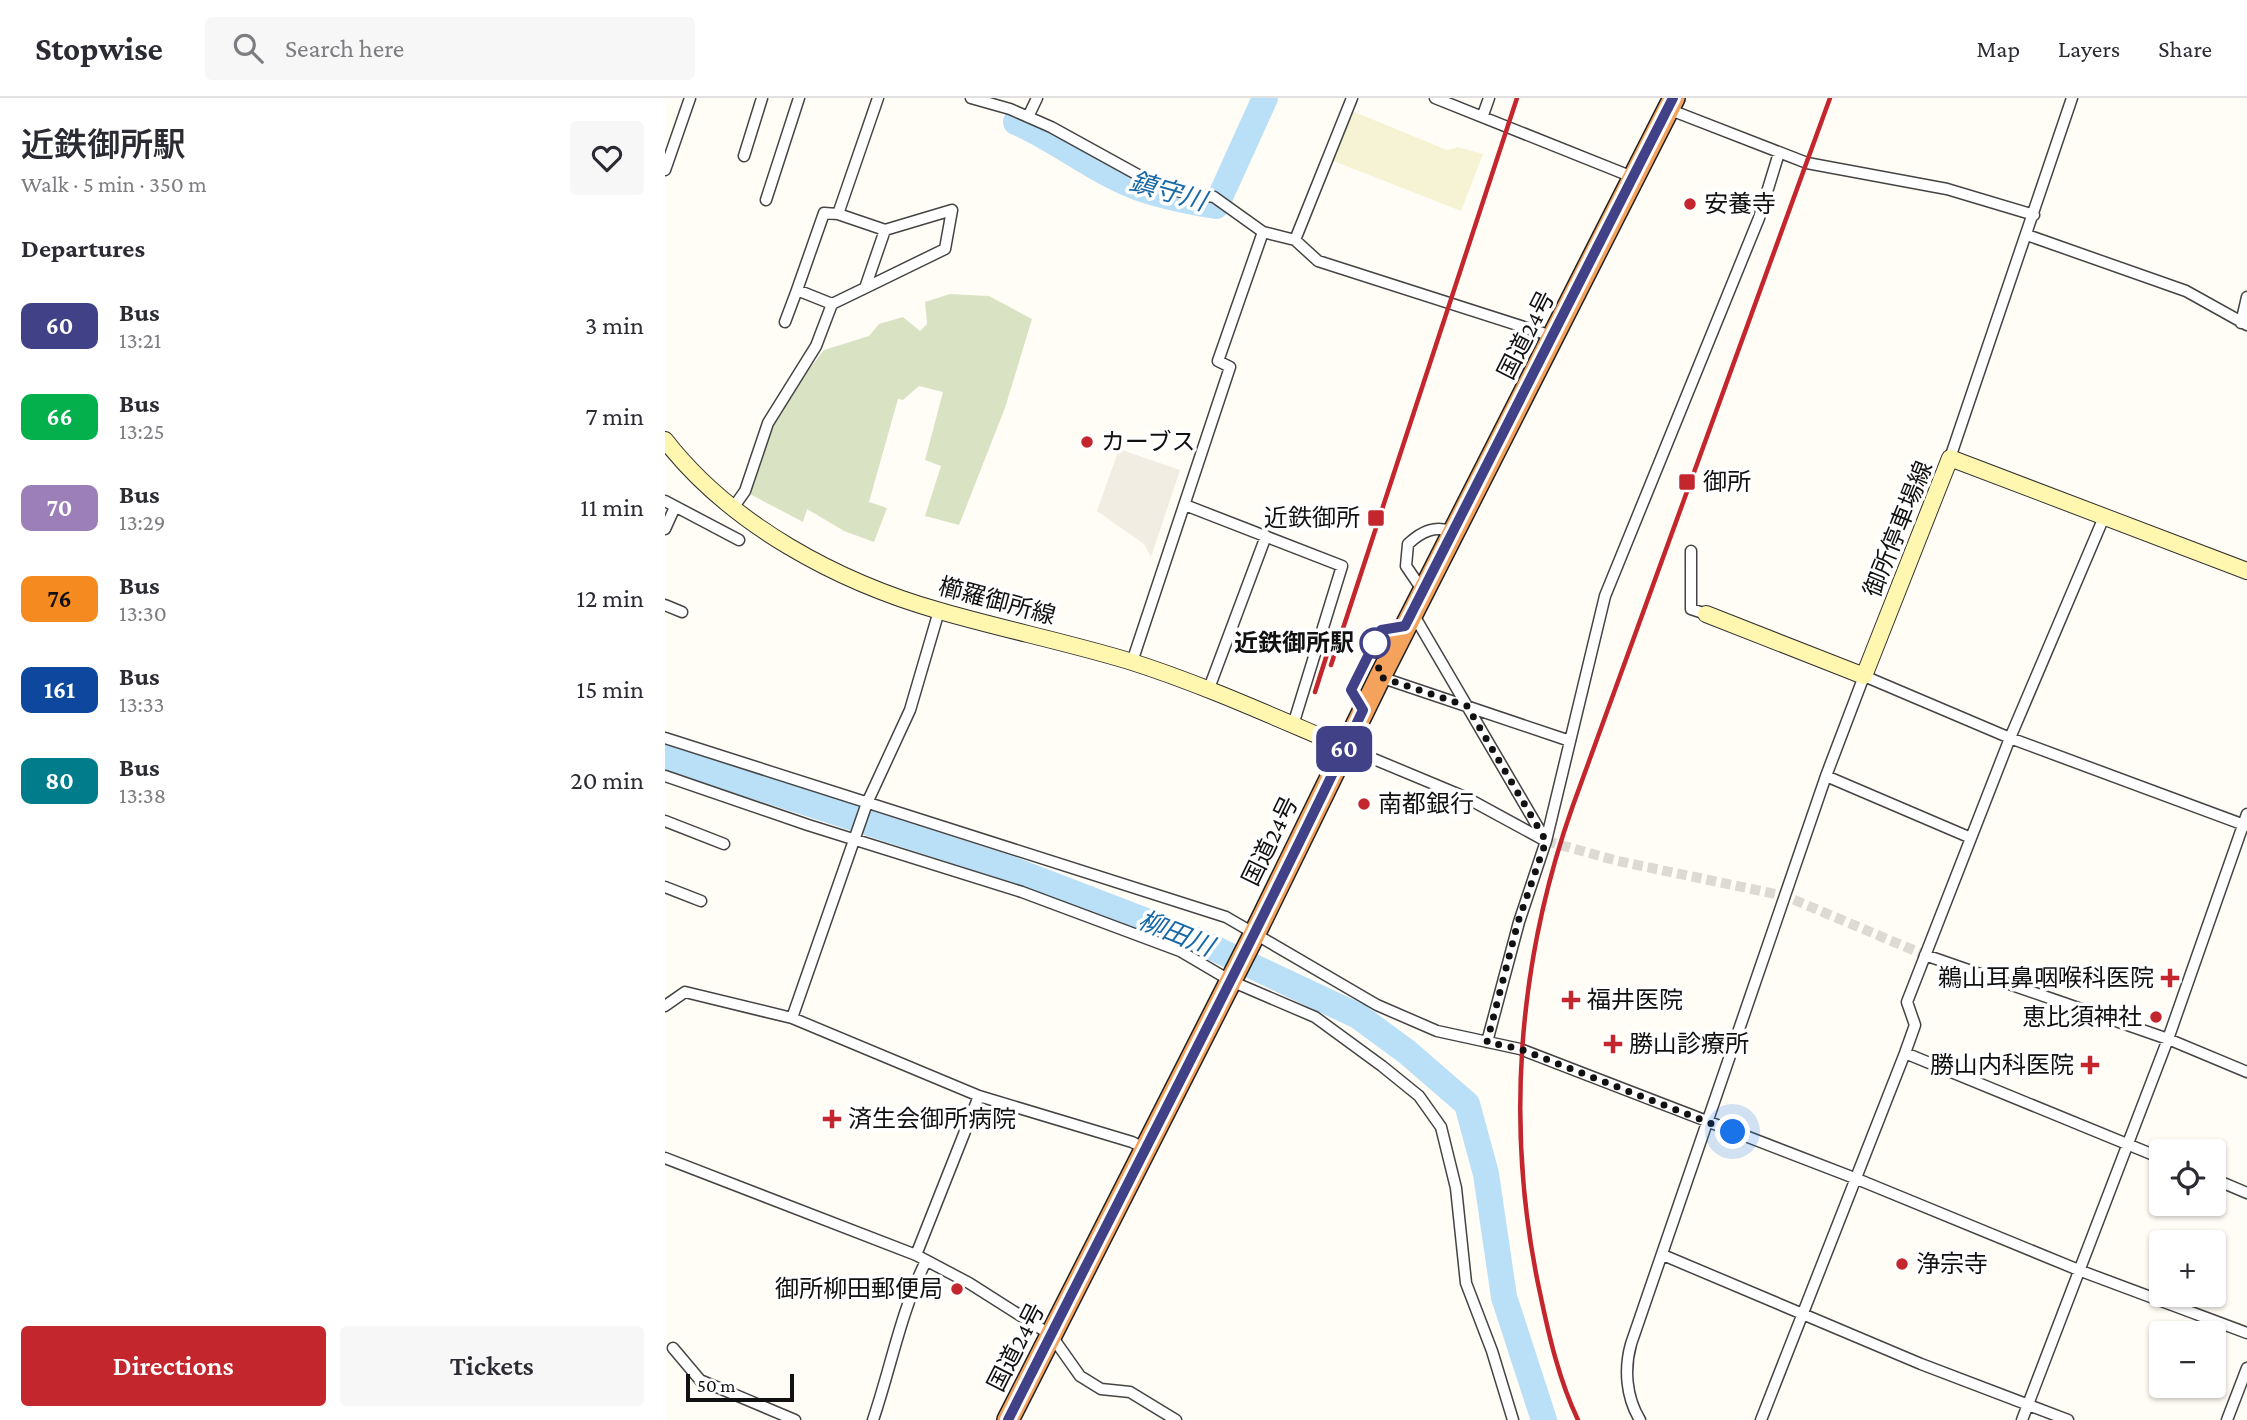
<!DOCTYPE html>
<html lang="en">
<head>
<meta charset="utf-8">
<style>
  :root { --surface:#fff; --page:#f7f7f7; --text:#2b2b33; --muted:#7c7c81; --line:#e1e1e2; --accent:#c4262e }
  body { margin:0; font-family:"Crimson Pro","Noto Sans JP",serif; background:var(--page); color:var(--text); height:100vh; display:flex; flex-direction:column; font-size:26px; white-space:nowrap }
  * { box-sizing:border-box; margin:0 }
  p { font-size:23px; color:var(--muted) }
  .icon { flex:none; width:38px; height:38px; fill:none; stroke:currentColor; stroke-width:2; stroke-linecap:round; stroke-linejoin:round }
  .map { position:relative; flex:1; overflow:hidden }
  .side { display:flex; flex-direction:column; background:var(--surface); width:665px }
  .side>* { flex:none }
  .badge { padding:0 14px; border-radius:10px; font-size:24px; line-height:46px }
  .controls { position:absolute; left:1484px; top:1041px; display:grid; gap:14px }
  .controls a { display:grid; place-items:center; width:77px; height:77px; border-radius:7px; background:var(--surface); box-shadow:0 2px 5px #0004; font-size:35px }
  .scale { position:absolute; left:21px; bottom:18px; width:108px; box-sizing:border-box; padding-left:7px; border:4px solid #111; border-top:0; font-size:19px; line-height:24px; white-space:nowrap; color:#111; -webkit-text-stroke:5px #fff; paint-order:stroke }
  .you { position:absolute; width:35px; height:35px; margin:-18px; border:5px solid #fff; border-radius:50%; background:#1a73e8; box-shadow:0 0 0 10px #1a73e833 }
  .map>.badge { position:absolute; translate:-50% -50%; box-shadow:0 0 0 4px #fff }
  h2 { padding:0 21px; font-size:26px; line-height:63px }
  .round { display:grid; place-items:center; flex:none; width:74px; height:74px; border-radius:7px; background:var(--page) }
  .summary { display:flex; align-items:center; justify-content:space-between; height:119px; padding:0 21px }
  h1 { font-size:33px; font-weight:600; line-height:52px }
  .cta { display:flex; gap:14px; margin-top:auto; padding:14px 21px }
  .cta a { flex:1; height:80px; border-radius:7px; background:var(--accent); color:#fff; font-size:28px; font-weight:600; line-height:80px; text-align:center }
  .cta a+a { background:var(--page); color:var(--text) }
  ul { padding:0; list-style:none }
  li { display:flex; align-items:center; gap:21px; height:91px; padding:0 21px }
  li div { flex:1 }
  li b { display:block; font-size:26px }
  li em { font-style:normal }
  li .badge { min-width:77px; font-weight:700; text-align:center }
  header { display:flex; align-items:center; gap:42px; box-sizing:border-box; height:98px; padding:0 35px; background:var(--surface); border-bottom:2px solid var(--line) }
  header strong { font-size:33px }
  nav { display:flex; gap:38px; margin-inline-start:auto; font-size:24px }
  .search { width:490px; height:63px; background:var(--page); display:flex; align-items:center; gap:18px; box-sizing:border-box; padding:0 24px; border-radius:7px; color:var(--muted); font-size:26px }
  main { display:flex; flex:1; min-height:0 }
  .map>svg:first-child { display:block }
  .farmland { fill:#f6f3d4 }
  .cemetery { fill:#d9e3c4 }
  .plaza { fill:#f1ede2 }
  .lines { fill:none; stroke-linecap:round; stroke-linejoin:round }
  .river { stroke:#b9e0f7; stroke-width:26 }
  .street-tunnel { stroke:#dbdad3; stroke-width:10; stroke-dasharray:10 5; stroke-linecap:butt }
  .street-casing { stroke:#444; stroke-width:13 }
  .secondary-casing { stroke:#333; stroke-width:18 }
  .highway-casing { stroke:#222; stroke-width:24 }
  .street { stroke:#fff; stroke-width:10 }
  .secondary { stroke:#fff6b0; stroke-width:16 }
  .highway { stroke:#f5a25d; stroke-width:21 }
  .rail { stroke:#c4262e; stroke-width:4.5 }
  .line-casing { stroke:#fff; stroke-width:16 }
  .line { stroke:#414188; stroke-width:10 }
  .walk { stroke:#111; stroke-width:7; stroke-dasharray:0 12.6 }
  .poi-dot { fill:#c4262e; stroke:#fff; stroke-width:2.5 }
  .stop-dot { fill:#fff; stroke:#414188; stroke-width:3.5 }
  .labels { text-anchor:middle; stroke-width:7; stroke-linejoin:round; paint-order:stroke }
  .poi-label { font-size:24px; fill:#111; stroke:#fff; text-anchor:start }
  .street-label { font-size:24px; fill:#111; stroke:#fff }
  .stop-label { font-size:24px; font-weight:bold; fill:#111; stroke:#fff; text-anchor:end }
  .water-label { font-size:26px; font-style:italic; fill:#1768a6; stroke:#fff }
</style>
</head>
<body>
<header>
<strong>Stopwise</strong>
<div class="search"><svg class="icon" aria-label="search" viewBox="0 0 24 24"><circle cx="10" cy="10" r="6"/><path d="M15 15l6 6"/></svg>Search here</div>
<nav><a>Map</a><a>Layers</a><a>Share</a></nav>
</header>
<main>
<section class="side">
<div class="summary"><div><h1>近鉄御所駅</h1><p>Walk · 5 min · 350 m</p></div><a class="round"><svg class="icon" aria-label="heart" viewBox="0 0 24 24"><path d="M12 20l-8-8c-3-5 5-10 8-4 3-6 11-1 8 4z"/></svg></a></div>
<h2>Departures</h2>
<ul>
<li><span class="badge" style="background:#414188;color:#fff">60</span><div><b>Bus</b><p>13:21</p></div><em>3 min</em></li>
<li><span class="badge" style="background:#04b04c;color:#fff">66</span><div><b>Bus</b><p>13:25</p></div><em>7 min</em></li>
<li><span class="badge" style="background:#9c7eb9;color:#fff">70</span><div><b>Bus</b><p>13:29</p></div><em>11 min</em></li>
<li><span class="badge" style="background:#f58a20;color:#111">76</span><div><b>Bus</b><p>13:30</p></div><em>12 min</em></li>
<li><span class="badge" style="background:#0e479e;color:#fff">161</span><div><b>Bus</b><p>13:33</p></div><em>15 min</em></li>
<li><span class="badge" style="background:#007c8a;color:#fff">80</span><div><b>Bus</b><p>13:38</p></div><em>20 min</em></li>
</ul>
<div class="cta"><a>Directions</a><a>Tickets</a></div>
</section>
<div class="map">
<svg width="1582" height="1322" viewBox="0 0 1582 1322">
  <rect width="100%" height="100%" fill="#fffdf5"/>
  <path class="farmland" d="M687,13l95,39 11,-3 25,7 -22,57 -130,-51z"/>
  <path class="cemetery" d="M285,196l39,2 43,23 -27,89 -46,117 -34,-9 16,-50 -16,-6 18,-68 -24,-6 -16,14 -5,-1 -29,103 18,6 -13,34 -30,-11 -37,-22 -4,13 -55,-29 21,-62 16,-31 39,-50 45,-14 10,-12 24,-7 17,14 7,-7 -2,-22z"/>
  <path class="plaza" d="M454,351l61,21 -29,87 -7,-13 -47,-33z"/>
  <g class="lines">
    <path class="river" d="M351,24c43,19 81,51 126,67 24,8 49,13 74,17l49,-108
      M0,659l346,112 192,74 155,73 49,36 60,52 19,70 18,123 40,123"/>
    <path class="street-tunnel" d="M881,743l72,20 167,35 140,59"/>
    <defs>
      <path id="street" d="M306,0l39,11 41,18 98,54 23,9 42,7 49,35 32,8 57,-142
        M770,0l200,80
        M1003,11l139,54 140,26 87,26
        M818,17l6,-17
        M363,19l9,-19
        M79,58l18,-58
        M0,72l25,-72
        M101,102l33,-102
        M1362,137l159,56 61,34
        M630,142l23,21 237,76
        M200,190l80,-39 7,-39 -67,20
        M167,206l33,-16 20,-58 -47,-16
        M120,224l12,-32
        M1576,225l6,-26
        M1285,360l122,-360
        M0,403l74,39
        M520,407l157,61 -49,159
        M68,410l12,-17 23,-68 48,-77 16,-42 -35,-14 27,-77 14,1 40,-116
        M0,431l10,-22
        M1026,453v58l15,5
        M758,493l-17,-25 2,-22c14,-13 27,-19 46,-12
        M0,507l17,7
        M747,514l134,229
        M467,564l98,-295 -12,-6 45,-129
        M715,579l190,64
        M543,593l58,-155
        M698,612l-12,-20 30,-60 24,-4
        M0,640l561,179 151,88 60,26 83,18 337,130 224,92 166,62
        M680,649l120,50 79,43
        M0,678l143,49 214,67 158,59 51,30 84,36 67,49 37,30 22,31 15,61 10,95 26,68 21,69
        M1161,678l145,62
        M0,723l59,23
        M0,789l36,14
        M1260,857l243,84 79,33
        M0,908l20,-14 107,26 187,78 153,46 14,7
        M127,920l75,-215 43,-93 29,-99
        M822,944l32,-120 27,-81 59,-245 154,-378 20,-65
        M1240,955l256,105
        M0,1060l251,97 53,28 82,52 29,41 21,13 29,3 46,28
        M1549,1081l33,14
        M251,1157l63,-159
        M998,1157l258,109 147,56
        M8,1250l27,32 95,40
        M208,1322c18,-53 28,-109 53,-159
        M975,1322c-14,-23 -16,-51 -9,-76l195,-568 38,-100 146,62 237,88
        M1096,1322l144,-367 10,-28 -8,-23 103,-264 94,-221
        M1357,1322l146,-381 79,-225
        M1562,1322l20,-52"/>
      <path id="secondary" d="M0,342c66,85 173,142 275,171 62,18 126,31 189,50 73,23 145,56 216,86
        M1041,516l158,62 86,-218 297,113"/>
      <path id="highway" d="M343,1322l246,-485 126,-258 294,-579"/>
    </defs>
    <use href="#street" class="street-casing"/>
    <use href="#secondary" class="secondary-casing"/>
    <use href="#highway" class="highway-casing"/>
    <use href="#street" class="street"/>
    <use href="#secondary" class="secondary"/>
    <use href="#highway" class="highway"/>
    <path class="rail" d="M666,567l186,-567
      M650,594l13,-41
      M913,1322c-19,-40 -29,-84 -38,-127 -35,-162 -23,-328 32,-485l258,-710"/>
  </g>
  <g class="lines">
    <defs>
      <path id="line" d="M343,1322c119,-237 242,-471 355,-710l-12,-20 30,-60 24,-4 268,-528"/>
    </defs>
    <use href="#line" class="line-casing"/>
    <use href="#line" class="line"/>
    <path class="walk" d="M710,545l5,34 87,29 79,135 -28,81 -31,120 33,7 213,83"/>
  </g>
  <g class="poi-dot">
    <circle cx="1025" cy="106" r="7"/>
    <circle cx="422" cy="344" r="7"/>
    <rect x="1013" y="375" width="18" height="18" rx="3.5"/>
    <rect x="702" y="411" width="18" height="18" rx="3.5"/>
    <circle cx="699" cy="706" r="7"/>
    <path d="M1501.5 869.5h7v7h7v7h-7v7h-7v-7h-7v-7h7z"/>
    <path d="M902.5 891.5h7v7h7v7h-7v7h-7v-7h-7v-7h7z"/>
    <circle cx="1491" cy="919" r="7"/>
    <path d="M944.5 935.5h7v7h7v7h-7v7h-7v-7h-7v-7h7z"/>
    <path d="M1421.5 956.5h7v7h7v7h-7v7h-7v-7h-7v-7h7z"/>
    <path d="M163.5 1010.5h7v7h7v7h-7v7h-7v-7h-7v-7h7z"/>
    <circle cx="1237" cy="1166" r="7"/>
    <circle cx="292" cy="1191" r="7"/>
  </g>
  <circle class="stop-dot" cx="710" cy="545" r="14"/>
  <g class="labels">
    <g class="poi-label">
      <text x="1039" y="114">安養寺</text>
      <text x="436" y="352">カーブス</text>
      <text x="1038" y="392">御所</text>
      <text x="695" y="428" text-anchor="end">近鉄御所</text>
      <text x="713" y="714">南都銀行</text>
      <text x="1489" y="888" text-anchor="end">鵜山耳鼻咽喉科医院</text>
      <text x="922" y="910">福井医院</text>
      <text x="1477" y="927" text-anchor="end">恵比須神社</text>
      <text x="964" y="954">勝山診療所</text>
      <text x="1409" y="975" text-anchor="end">勝山内科医院</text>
      <text x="183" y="1029">済生会御所病院</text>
      <text x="1251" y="1174">浄宗寺</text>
      <text x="278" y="1199" text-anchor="end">御所柳田郵便局</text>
    </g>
    <g class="street-label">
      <text transform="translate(861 237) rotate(-63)" y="8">国道24号</text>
      <text transform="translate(1233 431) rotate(-68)" y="8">御所停車場線</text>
      <text transform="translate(332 503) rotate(15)" y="8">櫛羅御所線</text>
      <text transform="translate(605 743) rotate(-64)" y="8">国道24号</text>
      <text transform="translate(351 1249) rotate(-63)" y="8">国道24号</text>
    </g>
    <g class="stop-label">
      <text x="689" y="553">近鉄御所駅</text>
    </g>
    <g class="water-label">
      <text transform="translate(503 93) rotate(16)" y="9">鎮守川</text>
      <text transform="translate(511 835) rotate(22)" y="9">柳田川</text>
    </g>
  </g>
</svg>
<div class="controls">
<a><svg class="icon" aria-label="locate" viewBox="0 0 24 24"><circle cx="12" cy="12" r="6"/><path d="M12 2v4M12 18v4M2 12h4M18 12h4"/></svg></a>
<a>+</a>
<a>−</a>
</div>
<div class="scale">50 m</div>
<div class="you" style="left:1068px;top:1034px"></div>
<b class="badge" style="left:679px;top:651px;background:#414188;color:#fff">60</b>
</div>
</main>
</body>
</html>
